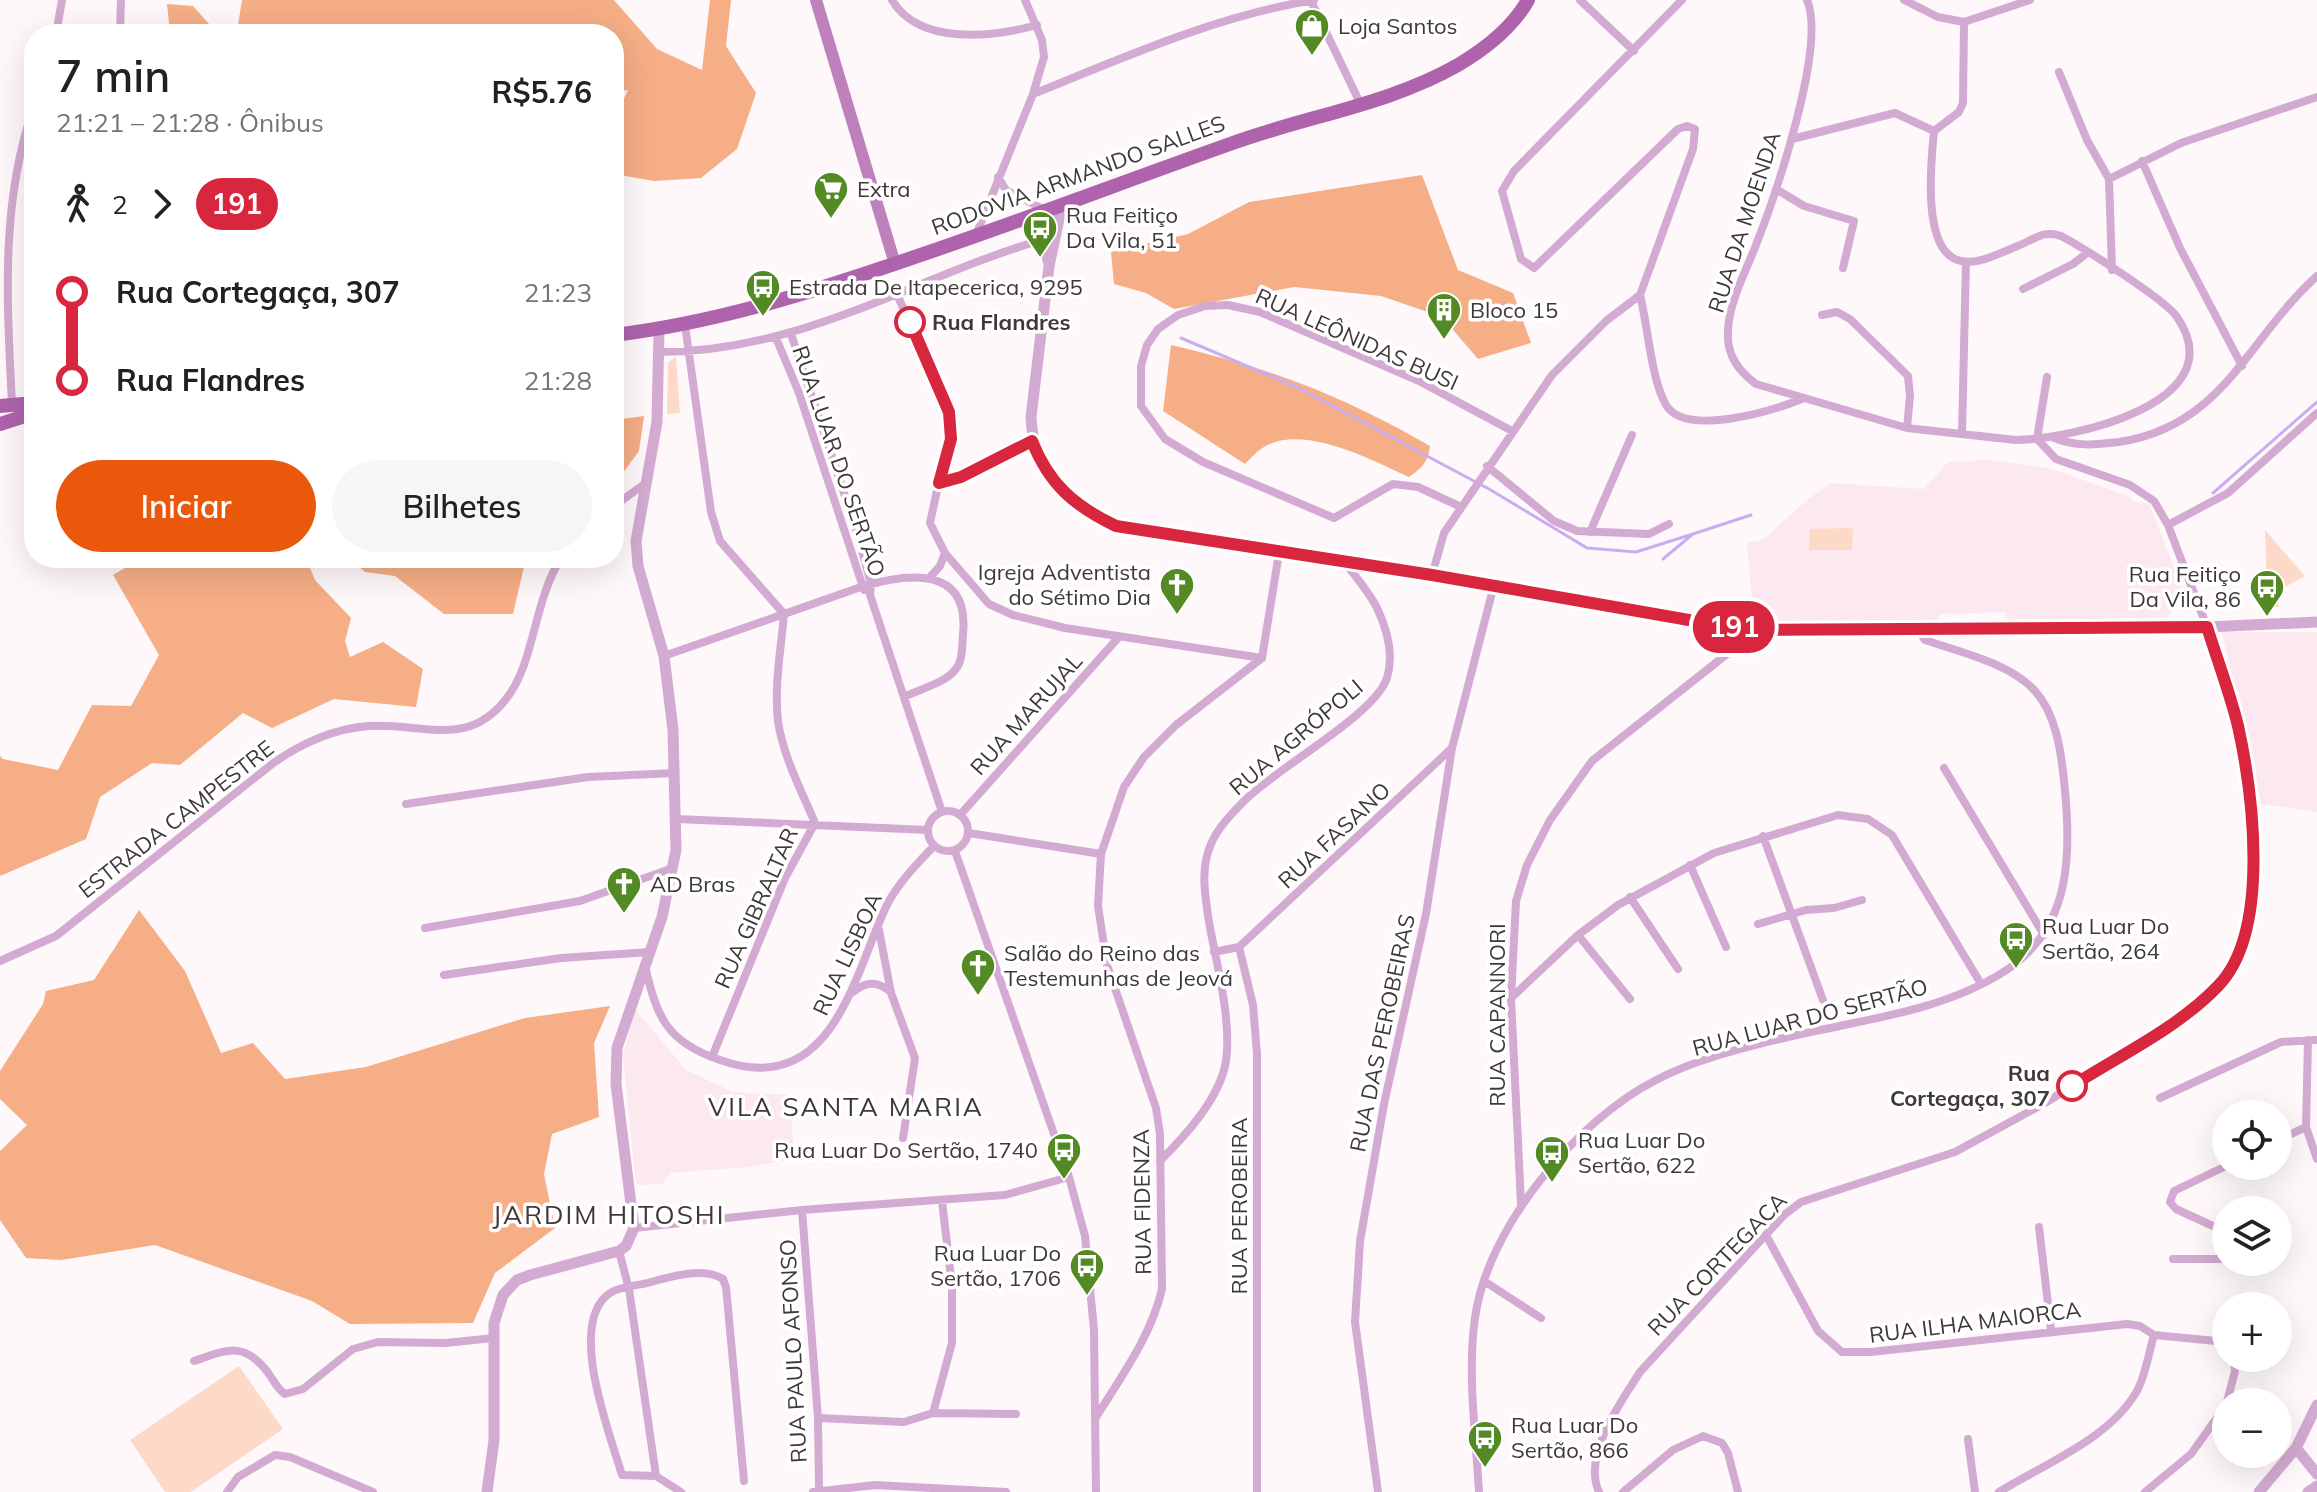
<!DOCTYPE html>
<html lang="pt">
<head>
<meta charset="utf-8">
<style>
  :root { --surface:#fff; --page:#f6f6f6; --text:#202124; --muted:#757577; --accent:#ea580c }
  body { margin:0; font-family:Mulish,sans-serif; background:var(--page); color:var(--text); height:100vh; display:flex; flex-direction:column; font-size:30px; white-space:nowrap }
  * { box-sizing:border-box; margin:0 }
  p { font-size:26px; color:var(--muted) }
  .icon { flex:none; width:44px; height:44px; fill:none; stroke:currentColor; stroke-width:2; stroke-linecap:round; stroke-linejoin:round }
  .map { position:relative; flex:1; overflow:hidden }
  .panel { position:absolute; left:24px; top:24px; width:600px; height:544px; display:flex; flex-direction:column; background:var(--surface); border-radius:32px; box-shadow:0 8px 32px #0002 }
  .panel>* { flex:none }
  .badge { padding:0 16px; border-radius:26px; font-size:28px; line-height:52px }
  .tools { position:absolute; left:2212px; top:1100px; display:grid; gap:16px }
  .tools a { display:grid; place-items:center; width:80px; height:80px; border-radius:50%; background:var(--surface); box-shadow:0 8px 32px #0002; font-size:40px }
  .map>.badge { position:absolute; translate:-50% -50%; box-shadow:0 0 0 4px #fff }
  .legs { display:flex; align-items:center; gap:12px; height:88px; padding:0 32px; font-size:26px }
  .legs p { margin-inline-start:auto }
  .summary { display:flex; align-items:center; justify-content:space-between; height:136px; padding:0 32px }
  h1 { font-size:44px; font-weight:600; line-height:60px }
  .button { display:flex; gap:16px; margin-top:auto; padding:16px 32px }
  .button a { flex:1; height:92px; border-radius:48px; background:var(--accent); color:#fff; font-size:32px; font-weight:600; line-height:92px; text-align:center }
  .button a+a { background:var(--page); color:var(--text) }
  ul { padding:0 32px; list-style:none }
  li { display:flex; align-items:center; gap:28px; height:88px; font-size:30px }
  li i { display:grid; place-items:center; width:12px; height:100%; margin:0 10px; background:currentColor }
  li i::after { content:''; width:20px; height:20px; margin:-10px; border:6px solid; border-radius:50%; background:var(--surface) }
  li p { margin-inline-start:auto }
  li:first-child i { background:linear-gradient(#0000 50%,currentColor 0) }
  li:last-child i { background:linear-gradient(currentColor 50%,#0000 0) }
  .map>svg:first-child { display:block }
  .built { fill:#fce8ef }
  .green { fill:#fddac8 }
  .forest { fill:#f5ae86 }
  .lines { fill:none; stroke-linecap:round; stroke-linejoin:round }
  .stream { stroke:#c7aef3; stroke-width:3 }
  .minor { stroke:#d3aad1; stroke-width:8 }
  .tertiary { stroke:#d3aad1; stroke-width:11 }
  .secondary { stroke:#be81bc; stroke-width:12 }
  .primary { stroke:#ae63ac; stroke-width:14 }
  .line-1-casing { stroke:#fff; stroke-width:18 }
  .line-1 { stroke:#d7263d; stroke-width:12 }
  .stop-1-dot { fill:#fff; stroke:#d7263d; stroke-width:4 }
  .labels { text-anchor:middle; stroke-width:7; stroke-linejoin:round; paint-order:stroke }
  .poi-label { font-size:22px; fill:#3f383a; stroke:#fff; text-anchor:start }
  .street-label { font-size:22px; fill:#3f383a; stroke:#fff }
  .stop-label { font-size:22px; font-weight:bold; fill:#3f383a; stroke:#fff; text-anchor:start }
  .quarter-label { font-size:26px; letter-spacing:2px; fill:#3f383a; stroke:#fff }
</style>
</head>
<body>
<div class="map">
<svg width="2317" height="1492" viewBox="0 0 2317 1492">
  <rect width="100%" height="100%" fill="#fff8fa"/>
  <path class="built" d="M1991,460l58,8 82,29 2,5 16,1 34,87 -15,27 -163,5v-10l-65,2 -2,7 -184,2 -7,-80 17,-4 43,-39 24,-17 93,6 24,-27z
    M2222,632h95v180l-56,-8z
    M635,1009l51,61 47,22 57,3 4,64 -46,8 -77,6 -9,11 -26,1 -13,-128z"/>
  <path class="green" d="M676,357l4,56 -13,1 1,-52z
    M1853,528l-1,22h-43l1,-21z
    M2265,530l40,46 -27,15 1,16h-12z
    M239,1366l44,63 -92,63h-26l-35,-52z"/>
  <path class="forest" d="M242,0h372l43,49 45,21 8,-70h21l-5,46 30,47 -19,56 -36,29 -47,3 -40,-7v-54l14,-30 -14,2v-58h-391l15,-9z
    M167,4l26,2 25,28h-48z
    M1422,175l36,95 55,23 18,50 -53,16 -36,-42 -61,-21 -87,-9 -120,22 -28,-16 -32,-9 -3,-32 77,-18 61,-32z
    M1171,345c99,23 170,50 259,101 -2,16 -8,22 -21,31 -37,-17 -106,-54 -145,-30 -7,4 -13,11 -19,17l-82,-53z
    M644,416l-5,35 -25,34v-65z
    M142,558h164l9,22 36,38 -6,23 5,16 33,-15 40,27 -7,38 -82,-8 -62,29 -29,-15 -63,52 -28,-2 -52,34 -14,42 -86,37v-120l3,3 55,11 34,-65 39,1 28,-51 -46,-80z
    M348,558h184l-8,9 -11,47h-69l-49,-38 -30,-4z
    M139,910l46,61 36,82 32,-10 32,36 81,-12 159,-49 85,-12 -16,37 5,74 -47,17 -8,40 11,54 -60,45 -22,50 -123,1 -38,-23 -157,-56 -94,15 -35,-2 -26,-38v-69l27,-26 -27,-26v-28l43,-67 3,-13 48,-11z"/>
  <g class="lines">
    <path class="stream" d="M1181,338l118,50 190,101 98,59 49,4 57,-18
      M2213,493l104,-91
      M1663,559l30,-25 58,-19"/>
    <path class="minor" d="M892,0c27,46 101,37 145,25
      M1580,0l54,51
      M1807,0c20,46 -32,197 -51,245 -11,29 -30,62 -28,94 1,20 13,34 28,45l151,44 109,12c56,-1 220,-37 161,-123 -11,-17 -95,-70 -116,-81 -18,-7 -29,5 -46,11 -15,6 -37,18 -54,14 -40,-8 -30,-99 -27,-130l25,-19 4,-9 1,-81 66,-22
      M1904,0l34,17 26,5
      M1311,1l50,104
      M56,34l6,-34
      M120,34l1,-34
      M2059,72l28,68 22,39
      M1033,94c92,-37 183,-78 281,-94
      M1792,139l103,-26 39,18
      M2142,161l38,87 62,118
      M998,177l8,13 39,20
      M1776,189l28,17 50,15 -11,47
      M976,235l57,-141 11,-37 -2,-17 -17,-40
      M2112,270l-3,-91 72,-36 136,-46
      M2023,289l50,-25 14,-11
      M1640,295l53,-146 2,-20 -8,-3 -9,3 -144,139 -13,-9 -19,-68 12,-20 168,-171
      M1640,295c8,31 11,84 26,110 20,33 108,5 136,-6
      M898,297l47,100 6,28 -21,98 15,30 44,51 24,11 52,13 197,30 17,-105
      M1822,315l15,-3 13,7 58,57 2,20 -3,32
      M685,325l26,187 9,29 64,73c-3,35 -10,72 -6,107 5,35 23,69 37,102l-30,55 -73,179
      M791,334l65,195 15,55 -1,11 72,217
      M776,338l23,55 65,197
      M659,352c146,0 256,-76 389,-114
      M12,404c-5,-102 -12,-201 22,-298
      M1962,434l4,-172
      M2052,437c23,10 42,8 67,5 105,-16 128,-103 198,-166
      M2037,439l10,-62
      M1487,466l67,55 23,10 72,3 20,-10
      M939,483l44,-16 49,-26
      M614,506l32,-23
      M1461,507l-43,-20 -25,-3 -59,34 -131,-56 -38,-23 -24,-33v-40l6,-21 11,-16 20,-14 27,-9 23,-1 32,7 159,69 93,50
      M2168,525l60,-32 89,-80
      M1590,532l42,-97
      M1432,575l12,-42 108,-158 54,-54 34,-26
      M930,577l10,-11 5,-13
      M664,656l197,-69c46,-14 109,-22 102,47 -1,12 0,27 -8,36 -10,13 -35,19 -49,26
      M1944,768l100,167
      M406,804l182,-27 87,-4
      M928 831a20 20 0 1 1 40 0a20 20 0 1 1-40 0Z
      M960,815l158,-177
      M676,819l252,11
      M969,833l132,21
      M1763,836l60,164
      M955,851l114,326 16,59 9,94 2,162
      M1690,865l36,82
      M1630,897l48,72
      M1758,924l48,-14 28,-2 28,-8
      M425,928l155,-27 93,-33
      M879,930l12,63 24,65 -12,80
      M1578,935l52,64
      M1239,947l213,-199
      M1214,952l25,-5 14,58 4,49v438
      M0,961l56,-25 216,-172c28,-20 62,-35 96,-38 55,-4 101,25 141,-31 26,-37 25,-94 52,-137
      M645,966c12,52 22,76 75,94 110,39 132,-78 165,-151 11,-24 31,-44 49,-63
      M444,975l117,-17 89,-6
      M853,992c14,-11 24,-11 38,0
      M1511,998l67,-63 40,-30 96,-52 124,-38 30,4 24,16 89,149
      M2308,1040l-2,87 11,32
      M2160,1098l121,-56 36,-2
      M2278,1140l28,-13
      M1160,1161c26,-26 60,-63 66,-100 6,-41 -10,-99 -17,-139 -4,-27 -9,-53 2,-78 7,-17 21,-30 33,-43 31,-32 131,-86 143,-123 7,-23 0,-49 -10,-70 -8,-16 -21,-31 -32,-45
      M2226,1166l-52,25 -4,11 6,7 50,23
      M1521,1204l-10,-206 5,-97 11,-36 23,-45 42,-59 135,-107 19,-24
      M802,1210l16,208 1,71
      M2039,1227l12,103
      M634,1228l168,-18 203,-15 64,-18
      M1766,1235l52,96 24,21h29l256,-28 13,2 14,9 72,7
      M619,1251l10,38 27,187 25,16
      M2173,1259h53
      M1484,1281l57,37
      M194,1361c33,-11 50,-21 75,13 5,7 8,15 16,20l18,-5 50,-40 25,-7 67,1 49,-5
      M2227,1402l8,-31 -1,-13
      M933,1413l19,-70v-57l-10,-85
      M818,1418l86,4 29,-9 83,1
      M1095,1419c25,-41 56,-82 67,-130l-2,-155 -4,-26 -49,-143 -9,-59 3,-52 23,-67 20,-30 32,-32 86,-67
      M1968,1439l7,53
      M656,1476l-34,-1c-12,-41 -56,-152 -12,-182 10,-7 29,-7 41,-11 21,-6 53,-15 72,-3l3,8 18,194
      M227,1492l11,-15 37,-22 15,2 83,35
      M813,1492l62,-7 131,7
      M1378,1492l-23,-170 5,-81 24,-137 42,-190 26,-166 42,-163
      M1479,1492c-3,-55 -12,-120 -4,-174 12,-90 101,-197 181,-238 38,-20 86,-32 128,-42 73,-18 156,-25 221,-67 67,-43 67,-118 59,-190 -3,-30 -8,-67 -29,-90 -25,-28 -76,-39 -110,-51l-8,-12
      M1599,1492c-17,-37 22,-90 41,-120l144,-157 17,-13 154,-50 90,-49 132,-83 43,-35 14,-20 14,-43 6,-36 -1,-68 -15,-92 -31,-99 -39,-102 -14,-24 -24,-16 -74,-26 -19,-20
      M1623,1492l50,-42 30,-14 19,7 6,10 10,39
      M1999,1492c45,-28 113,-54 139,-103 8,-16 11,-37 16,-54
      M2145,1492l46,-38 35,-49"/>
    <path class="tertiary" d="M1062,205l-13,61 -18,151c2,56 37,87 85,109l316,49 314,55 461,-3 110,-5
      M1021,219l23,20 4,22
      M2296,1448l21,26
      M487,1492l7,-52v-117l9,-28 14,-15 13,-5 89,-24 7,-5 8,-18 -18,-144 1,-36 45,-131 14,-67 -3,-120 -9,-74 -26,-90 -2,-25 21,-119 2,-92
      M2259,1492l37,-44 21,-43
      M2308,1492l9,-6"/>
    <path class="secondary" d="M816,0l79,264"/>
    <path class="primary" d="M614,335c99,-12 192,-41 286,-73 111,-37 220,-79 330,-118 76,-28 158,-39 228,-79 27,-16 55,-38 70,-65
      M0,406l34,-3
      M0,424l34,-11"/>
  </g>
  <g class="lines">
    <defs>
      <path id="line-1" d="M910,322l39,90 2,27 -12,44 22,-6 71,-36c17,43 42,65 84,85l316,49 314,55 461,-3c10,32 23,66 31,99 15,68 33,206 -20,260 -40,42 -98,69 -146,100"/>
    </defs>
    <use href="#line-1" class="line-1-casing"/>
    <use href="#line-1" class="line-1"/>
  </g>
  <defs>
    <symbol id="shop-pin" viewBox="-11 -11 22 30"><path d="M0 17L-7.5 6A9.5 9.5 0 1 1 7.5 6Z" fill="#548a23" stroke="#fff"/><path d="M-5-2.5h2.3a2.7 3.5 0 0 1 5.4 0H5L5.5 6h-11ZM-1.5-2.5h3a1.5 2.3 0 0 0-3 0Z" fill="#fff"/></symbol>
    <symbol id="supermarket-pin" viewBox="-11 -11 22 30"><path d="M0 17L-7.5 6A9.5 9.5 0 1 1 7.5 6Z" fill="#548a23" stroke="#fff"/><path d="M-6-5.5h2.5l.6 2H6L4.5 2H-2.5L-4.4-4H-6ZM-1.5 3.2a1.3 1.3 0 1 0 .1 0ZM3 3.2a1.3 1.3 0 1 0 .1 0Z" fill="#fff"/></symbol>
    <symbol id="bus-pin" viewBox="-11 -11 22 30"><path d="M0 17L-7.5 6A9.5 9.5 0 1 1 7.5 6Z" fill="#548a23" stroke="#fff"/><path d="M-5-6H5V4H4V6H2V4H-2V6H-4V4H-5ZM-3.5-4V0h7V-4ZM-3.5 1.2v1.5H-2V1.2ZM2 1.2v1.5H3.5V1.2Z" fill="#fff"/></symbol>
    <symbol id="building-pin" viewBox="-11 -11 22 30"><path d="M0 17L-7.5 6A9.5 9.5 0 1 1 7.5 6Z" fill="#548a23" stroke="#fff"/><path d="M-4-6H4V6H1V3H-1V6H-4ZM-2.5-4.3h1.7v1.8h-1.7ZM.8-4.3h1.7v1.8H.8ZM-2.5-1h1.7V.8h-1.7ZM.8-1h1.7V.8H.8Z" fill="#fff"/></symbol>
    <symbol id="church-pin" viewBox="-11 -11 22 30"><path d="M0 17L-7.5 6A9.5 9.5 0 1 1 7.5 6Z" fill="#548a23" stroke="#fff"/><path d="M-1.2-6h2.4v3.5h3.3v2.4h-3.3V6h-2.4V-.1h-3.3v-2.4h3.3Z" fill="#fff"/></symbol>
  </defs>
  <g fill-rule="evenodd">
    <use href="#shop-pin" x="1292" y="6" width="40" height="54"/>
    <use href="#supermarket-pin" x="811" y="169" width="40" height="54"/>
    <use href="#bus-pin" x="1020" y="208" width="40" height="54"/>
    <use href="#bus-pin" x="743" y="267" width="40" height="54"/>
    <use href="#building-pin" x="1424" y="290" width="40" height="54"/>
    <use href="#church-pin" x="1157" y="565" width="40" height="54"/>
    <use href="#bus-pin" x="2247" y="567" width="40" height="54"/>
    <use href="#church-pin" x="604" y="864" width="40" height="54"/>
    <use href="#bus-pin" x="1996" y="919" width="40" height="54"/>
    <use href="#church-pin" x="958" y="946" width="40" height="54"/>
    <use href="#bus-pin" x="1044" y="1130" width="40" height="54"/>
    <use href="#bus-pin" x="1532" y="1133" width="40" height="54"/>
    <use href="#bus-pin" x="1067" y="1246" width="40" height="54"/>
    <use href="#bus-pin" x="1465" y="1418" width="40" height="54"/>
  </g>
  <g class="stop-1-dot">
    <circle cx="910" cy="322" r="14"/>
    <circle cx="2072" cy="1086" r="14"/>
  </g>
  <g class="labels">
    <g class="poi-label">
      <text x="1338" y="34">Loja Santos</text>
      <text x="857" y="197">Extra</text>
      <text x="1066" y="223">Rua Feitiço<tspan x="1066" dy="25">Da Vila, 51</tspan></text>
      <text x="789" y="295">Estrada De Itapecerica, 9295</text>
      <text x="1470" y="318">Bloco 15</text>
      <text x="1151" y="580" text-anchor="end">Igreja Adventista<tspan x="1151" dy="25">do Sétimo Dia</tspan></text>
      <text x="2241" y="582" text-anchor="end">Rua Feitiço<tspan x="2241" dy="25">Da Vila, 86</tspan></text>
      <text x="650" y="892">AD Bras</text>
      <text x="2042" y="934">Rua Luar Do<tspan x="2042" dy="25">Sertão, 264</tspan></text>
      <text x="1004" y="961">Salão do Reino das<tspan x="1004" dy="25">Testemunhas de Jeová</tspan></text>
      <text x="1578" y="1148">Rua Luar Do<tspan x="1578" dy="25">Sertão, 622</tspan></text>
      <text x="1038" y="1158" text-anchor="end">Rua Luar Do Sertão, 1740</text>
      <text x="1061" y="1261" text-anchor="end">Rua Luar Do<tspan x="1061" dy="25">Sertão, 1706</tspan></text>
      <text x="1511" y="1433">Rua Luar Do<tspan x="1511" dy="25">Sertão, 866</tspan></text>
    </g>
    <g class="street-label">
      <text transform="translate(1078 175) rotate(-20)" y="8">RODOVIA ARMANDO SALLES</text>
      <text transform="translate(1744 222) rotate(-72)" y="8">RUA DA MOENDA</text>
      <text transform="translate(1357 339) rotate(24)" y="8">RUA LEÔNIDAS BUSI</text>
      <text transform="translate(839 461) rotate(71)" y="8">RUA LUAR DO SERTÃO</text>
      <text transform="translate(1026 714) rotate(-48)" y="8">RUA MARUJAL</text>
      <text transform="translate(1296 737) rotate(-40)" y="8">RUA AGRÓPOLI</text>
      <text transform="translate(176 819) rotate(-38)" y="8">ESTRADA CAMPESTRE</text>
      <text transform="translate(1334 835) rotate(-43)" y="8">RUA FASANO</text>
      <text transform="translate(756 908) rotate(-66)" y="8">RUA GIBRALTAR</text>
      <text transform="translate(847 954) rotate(-65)" y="8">RUA LISBOA</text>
      <text transform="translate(1497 1015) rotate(-90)" y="8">RUA CAPANNORI</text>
      <text transform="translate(1810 1017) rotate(-15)" y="8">RUA LUAR DO SERTÃO</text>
      <text transform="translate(1382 1033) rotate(-78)" y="8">RUA DAS PEROBEIRAS</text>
      <text transform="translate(1142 1202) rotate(-91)" y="8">RUA FIDENZA</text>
      <text transform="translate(1239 1206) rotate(-90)" y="8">RUA PEROBEIRA</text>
      <text transform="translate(1717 1264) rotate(-46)" y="8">RUA CORTEGACA</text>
      <text transform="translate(1975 1322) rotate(-7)" y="8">RUA ILHA MAIORCA</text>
      <text transform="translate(793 1351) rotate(-93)" y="8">RUA PAULO AFONSO</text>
    </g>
    <g class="stop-label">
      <text x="932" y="330">Rua Flandres</text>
      <text x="2050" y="1081" text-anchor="end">Rua<tspan x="2050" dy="25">Cortegaça, 307</tspan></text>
    </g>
    <g class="quarter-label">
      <text x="846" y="1116">VILA SANTA MARIA</text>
      <text x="609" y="1224">JARDIM HITOSHI</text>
    </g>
  </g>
</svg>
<div class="tools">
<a><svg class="icon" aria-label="locate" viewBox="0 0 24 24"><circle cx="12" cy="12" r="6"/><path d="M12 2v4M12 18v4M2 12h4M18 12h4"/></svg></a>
<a><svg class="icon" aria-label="layers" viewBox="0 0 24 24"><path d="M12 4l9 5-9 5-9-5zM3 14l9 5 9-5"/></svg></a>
<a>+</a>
<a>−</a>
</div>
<b class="badge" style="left:1734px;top:627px;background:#d7263d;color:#fff">191</b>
<section class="panel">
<div class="summary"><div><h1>7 min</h1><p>21:21 – 21:28 · Ônibus</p></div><b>R$5.76</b></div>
<div class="legs"><svg class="icon" aria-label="walk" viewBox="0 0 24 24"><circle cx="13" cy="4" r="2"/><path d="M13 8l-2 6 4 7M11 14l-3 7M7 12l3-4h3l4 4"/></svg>2<svg class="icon" aria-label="forward" viewBox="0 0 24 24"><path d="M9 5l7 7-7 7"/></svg><b class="badge" style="background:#d7263d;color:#fff">191</b></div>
<ul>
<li><i style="color:#d7263d"></i><b>Rua Cortegaça, 307</b><p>21:23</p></li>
<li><i style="color:#d7263d"></i><b>Rua Flandres</b><p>21:28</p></li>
</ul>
<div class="button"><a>Iniciar</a><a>Bilhetes</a></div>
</section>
</div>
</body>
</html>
